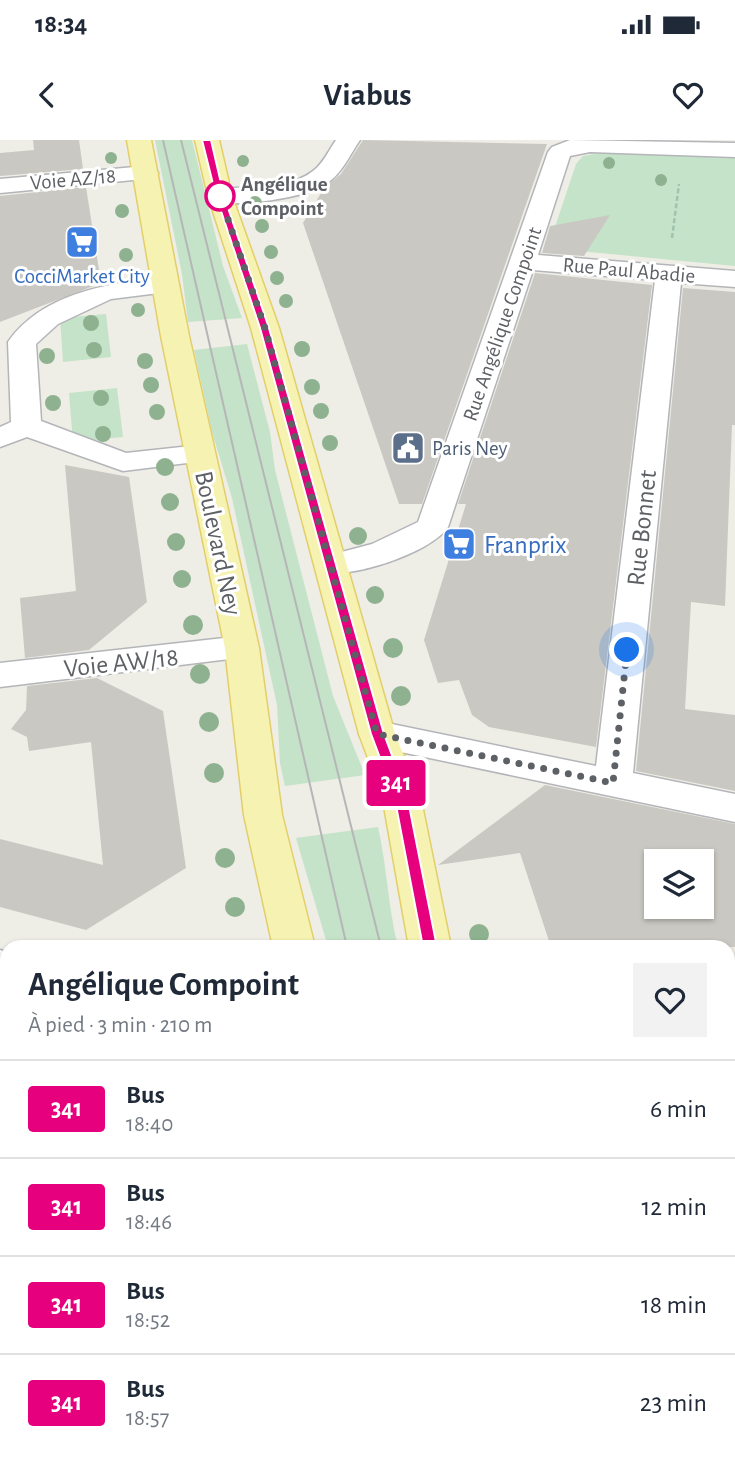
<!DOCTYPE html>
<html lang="fr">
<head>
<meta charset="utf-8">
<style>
  :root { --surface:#fff; --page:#f2f2f3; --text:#1f2937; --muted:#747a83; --line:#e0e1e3 }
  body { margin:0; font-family:"Alegreya Sans",sans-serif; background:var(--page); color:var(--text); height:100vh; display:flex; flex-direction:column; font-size:26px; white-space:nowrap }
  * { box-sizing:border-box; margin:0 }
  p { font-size:23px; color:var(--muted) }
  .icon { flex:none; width:38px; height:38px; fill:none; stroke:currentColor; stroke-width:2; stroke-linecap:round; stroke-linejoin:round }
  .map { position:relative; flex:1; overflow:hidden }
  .details { position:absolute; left:0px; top:800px; width:735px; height:527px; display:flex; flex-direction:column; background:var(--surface); border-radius:21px 21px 0 0; box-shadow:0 2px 5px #0004 }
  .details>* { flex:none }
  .badge { padding:0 14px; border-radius:5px; font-size:24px; line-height:46px }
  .buttons { position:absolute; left:644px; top:709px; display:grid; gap:14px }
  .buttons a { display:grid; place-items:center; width:70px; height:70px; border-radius:0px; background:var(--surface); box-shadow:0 2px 5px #0004; font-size:35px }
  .you { position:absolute; width:35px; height:35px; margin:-18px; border:5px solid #fff; border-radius:50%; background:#1a73e8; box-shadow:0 0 0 10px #1a73e833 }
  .map>.badge { position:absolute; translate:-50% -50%; box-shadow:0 0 0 4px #fff }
  .round { display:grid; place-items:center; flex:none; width:74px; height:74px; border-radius:0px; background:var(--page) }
  .overview { display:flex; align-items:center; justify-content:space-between; height:119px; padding:0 28px }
  h1 { font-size:33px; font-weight:700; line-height:52px }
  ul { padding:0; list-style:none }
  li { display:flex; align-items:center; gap:21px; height:98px; padding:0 28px; border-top:2px solid var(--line) }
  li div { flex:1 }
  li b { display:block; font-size:26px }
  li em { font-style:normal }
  li .badge { min-width:77px; font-weight:700; text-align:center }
  .status { display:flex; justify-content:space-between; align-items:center; height:49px; padding:0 35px; background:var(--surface); direction:ltr }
  .status svg { height:19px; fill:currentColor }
  header { display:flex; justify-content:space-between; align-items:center; height:91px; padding:0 28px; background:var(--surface); font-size:32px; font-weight:700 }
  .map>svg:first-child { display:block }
  .medical { fill:#f9e8e4 }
  .green { fill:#c5e3c8 }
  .building { fill:#cac8c2; fill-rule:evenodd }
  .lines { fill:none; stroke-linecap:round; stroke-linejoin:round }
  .minor-casing { stroke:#b3b5b9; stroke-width:3 }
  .major-casing { stroke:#e3ce6a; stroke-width:3 }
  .path { stroke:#9fc3ad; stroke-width:2.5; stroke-dasharray:5 2.5; stroke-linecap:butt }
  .minor { fill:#fff; fill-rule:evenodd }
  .major { fill:#f6f3b2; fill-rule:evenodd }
  .tram { stroke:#b5b6b6; stroke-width:2 }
  .tree { fill:#8eb290 }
  .line { fill:#e6007e; stroke:#fff; stroke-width:2 }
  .walk { stroke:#5d6064; stroke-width:7; stroke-dasharray:0 12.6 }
  .stop-dot { fill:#fff; stroke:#e6007e; stroke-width:3.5 }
  .labels { text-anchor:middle; stroke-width:6; stroke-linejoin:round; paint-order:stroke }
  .far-street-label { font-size:21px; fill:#5d6064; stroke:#fff }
  .far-stop-label { font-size:21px; font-weight:bold; fill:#5d6064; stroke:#fff; text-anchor:start }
  .far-shop-label { font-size:21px; fill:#366cbe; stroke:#fff }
  .far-service-label { font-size:21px; fill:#4e5e75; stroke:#fff; text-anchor:start }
  .street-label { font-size:26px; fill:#5d6064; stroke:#fff }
  .shop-label { font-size:26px; fill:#366cbe; stroke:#fff; text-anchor:start }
</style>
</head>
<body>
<div class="status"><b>18:34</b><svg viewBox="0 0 49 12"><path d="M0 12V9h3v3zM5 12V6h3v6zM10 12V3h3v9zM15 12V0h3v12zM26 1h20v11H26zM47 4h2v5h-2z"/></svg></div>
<header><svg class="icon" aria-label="back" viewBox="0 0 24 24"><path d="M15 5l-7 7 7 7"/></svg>Viabus<svg class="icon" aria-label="heart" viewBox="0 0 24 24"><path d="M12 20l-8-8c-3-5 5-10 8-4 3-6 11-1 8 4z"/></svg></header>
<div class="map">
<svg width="735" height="1325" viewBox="0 0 735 1325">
  <rect width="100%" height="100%" fill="#eeede6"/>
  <path class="medical" d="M0,910l7,2v408h264l1,5h-272z"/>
  <path class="green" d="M155,0h37l31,126 19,52 -54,4 -6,-48z
    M600,13l135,5v108l-187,-18 28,-84 7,-8z
    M106,174l5,43 -48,5 -3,-44z
    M247,204l23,88 5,38 58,226 32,79 -80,11 -5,-23 -3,-58 -45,-207 -20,-66 -18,-82z
    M117,248l6,49 -50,5 -4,-49z
    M378,687c9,40 10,80 20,120h-70l-32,-109z
    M441,1320h89l2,5h-90z"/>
  <path class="building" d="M33,0h46l4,29 -83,7v-23l34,-3z
    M363,0l184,4 -125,360h-23l-96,-281 21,-35 17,-14z
    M86,47l15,96 -101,39v-126z
    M610,75l-26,41 -42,-3 8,-27z
    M535,133l117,12 -56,462 -107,-20 -17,-12 -13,-35 -21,3 -14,-43 42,-136h-8z
    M683,148l52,4v133h-3l-7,181 -34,-4 -6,107 50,6v76l-99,-20z
    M65,325l64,12 18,125 -58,48 -64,8 -5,-60 56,-7z
    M97,538l66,33 23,157 -100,62 -86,-23v-68l103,26 -12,-123 -62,9 -2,-14 -16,-8 15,-19 1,-24z
    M545,645l190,39v123h-184l-31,-94 -82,12zM656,721h46v45h-46z"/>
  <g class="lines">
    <defs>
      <path id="minor" d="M336,0h24c-9,13 -17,31 -30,41 -20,17 -93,27 -119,20l-3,-5 3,-5 9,-2c29,-3 69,1 93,-18 10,-7 16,-21 23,-31z
        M570,0l165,3v14l-145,-5 -20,4 -32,99 197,16v16l-54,-4 -48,490 102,21v28l-358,-75 -13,-4 -5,-9 5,-9 13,-4 219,45 59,-486 -122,-10 -85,257c-17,26 -100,53 -129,45l-4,-7 4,-7 53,-14 46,-22 130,-370 4,-5z
        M146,26l8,2 4,5 -4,5 -154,15v-14z
        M166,137l9,2 4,6 -4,6 -64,8 -53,25 -22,20 5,77 85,32 74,-8 11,3 4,6 -4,6 -88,11 -96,-34 -27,10v-20l11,-5 -3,-80c35,-50 103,-59 158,-65z
        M242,496l12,4 5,8 -5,8 -254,31v-24z
        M0,810l7,2v34l-7,-2z
        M0,1167l7,3v58l-7,-3z
        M11,1320h54v5h-54z"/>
      <path id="major" d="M127,0h24l38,196 70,312 23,167 33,132h-42l-29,-132 -19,-167 -64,-312z
        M195,0h24l13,56 47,132 116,406 25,61 31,152h-42l-27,-152 -23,-61 -108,-406 -43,-132z
        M383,1320h54l1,5h-54z
        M537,1320h54l2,5h-54z"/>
    </defs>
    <use href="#minor" class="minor-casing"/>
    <use href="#major" class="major-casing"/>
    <path class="path" d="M672,98l7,-54"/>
    <use href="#minor" class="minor"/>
    <use href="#major" class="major"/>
    <path class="tram" d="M163,0l184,807
      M181,0l200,807
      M464,1320l1,5
      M508,1320l1,5"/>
  </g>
  <g class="tree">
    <circle cx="111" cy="18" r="6"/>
    <circle cx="243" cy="21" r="6"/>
    <circle cx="609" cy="23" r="6"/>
    <circle cx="661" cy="40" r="6"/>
    <circle cx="255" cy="63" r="7"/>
    <circle cx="122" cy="71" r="7"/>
    <circle cx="262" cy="86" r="7"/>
    <circle cx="271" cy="112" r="7"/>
    <circle cx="126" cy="115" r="7"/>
    <circle cx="277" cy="138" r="7"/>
    <circle cx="286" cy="161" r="7"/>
    <circle cx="138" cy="170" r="7"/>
    <circle cx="91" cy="183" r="8"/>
    <circle cx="302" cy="209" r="8"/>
    <circle cx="94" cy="210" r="8"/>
    <circle cx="47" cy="216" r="8"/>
    <circle cx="145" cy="221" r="8"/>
    <circle cx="151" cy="245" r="8"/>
    <circle cx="312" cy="247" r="8"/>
    <circle cx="101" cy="258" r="8"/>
    <circle cx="53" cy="263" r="8"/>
    <circle cx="321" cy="271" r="8"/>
    <circle cx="157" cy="272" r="8"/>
    <circle cx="103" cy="294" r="8"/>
    <circle cx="330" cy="303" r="8"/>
    <circle cx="165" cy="327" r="9"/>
    <circle cx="170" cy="362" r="9"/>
    <circle cx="358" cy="396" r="9"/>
    <circle cx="176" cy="402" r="9"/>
    <circle cx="182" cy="439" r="9"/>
    <circle cx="375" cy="455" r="9"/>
    <circle cx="193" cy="485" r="10"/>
    <circle cx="393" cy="508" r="10"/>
    <circle cx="200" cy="534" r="10"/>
    <circle cx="401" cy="556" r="10"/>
    <circle cx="209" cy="582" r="10"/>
    <circle cx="214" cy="633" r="10"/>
    <circle cx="225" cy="718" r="10"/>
    <circle cx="235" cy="767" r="10"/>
    <circle cx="479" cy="794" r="10"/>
  </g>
  <path class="line" d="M202,0h9l13,56 45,132 115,406 23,61 30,152 -7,6 -7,-6 -29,-152 -23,-61 -111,-406 -44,-132z"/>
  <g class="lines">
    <path class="walk" d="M220,56l45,132 112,406 236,49 14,-133"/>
  </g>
  <defs>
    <symbol id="supermarket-square" viewBox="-11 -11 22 22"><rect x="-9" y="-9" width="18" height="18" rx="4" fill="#3f7fe0" stroke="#fff"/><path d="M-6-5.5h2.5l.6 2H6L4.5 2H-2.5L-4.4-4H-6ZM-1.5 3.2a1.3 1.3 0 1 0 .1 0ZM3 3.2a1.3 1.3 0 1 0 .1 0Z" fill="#fff"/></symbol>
    <symbol id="civic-square" viewBox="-11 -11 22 22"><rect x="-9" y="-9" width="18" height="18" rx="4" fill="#5c6f8a" stroke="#fff"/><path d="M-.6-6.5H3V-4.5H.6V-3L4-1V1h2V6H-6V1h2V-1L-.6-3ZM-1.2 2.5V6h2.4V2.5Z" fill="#fff"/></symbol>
  </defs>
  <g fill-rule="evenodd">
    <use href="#supermarket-square" x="63" y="83" width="38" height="38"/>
    <use href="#civic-square" x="389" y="289" width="38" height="38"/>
    <use href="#supermarket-square" x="440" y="385" width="38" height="38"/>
  </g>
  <circle class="stop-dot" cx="220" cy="56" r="14"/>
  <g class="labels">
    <g class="far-street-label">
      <text transform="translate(73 39) rotate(-5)" y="7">Voie AZ/18</text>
      <text transform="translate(629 130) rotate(5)" y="7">Rue Paul Abadie</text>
      <text transform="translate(502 184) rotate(-71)" y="7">Rue Angélique Compoint</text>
    </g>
    <g class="far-stop-label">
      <text x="241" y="51">Angélique<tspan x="241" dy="24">Compoint</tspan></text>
    </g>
    <g class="far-shop-label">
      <text x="82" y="143">CocciMarket City</text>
    </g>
    <g class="far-service-label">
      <text x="432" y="315">Paris Ney</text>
    </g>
    <g class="street-label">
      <text transform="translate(641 388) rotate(-84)" y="9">Rue Bonnet</text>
      <text transform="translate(219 403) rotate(78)" y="9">Boulevard Ney</text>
      <text transform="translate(121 522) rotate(-6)" y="9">Voie AW/18</text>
    </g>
    <g class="shop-label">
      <text x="484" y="413">Franprix</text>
    </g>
  </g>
</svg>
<div class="buttons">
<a><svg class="icon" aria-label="layers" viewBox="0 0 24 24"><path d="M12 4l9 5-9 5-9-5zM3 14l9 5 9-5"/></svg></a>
</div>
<div class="you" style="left:627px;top:510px"></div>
<b class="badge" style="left:396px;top:643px;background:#e6007e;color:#fff">341</b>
<section class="details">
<div class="overview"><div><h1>Angélique Compoint</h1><p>À pied · 3 min · 210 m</p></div><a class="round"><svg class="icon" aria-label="heart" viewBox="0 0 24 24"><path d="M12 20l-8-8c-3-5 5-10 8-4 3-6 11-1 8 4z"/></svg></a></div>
<ul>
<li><span class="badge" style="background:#e6007e;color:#fff">341</span><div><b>Bus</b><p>18:40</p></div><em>6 min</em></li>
<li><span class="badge" style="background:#e6007e;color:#fff">341</span><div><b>Bus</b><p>18:46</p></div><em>12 min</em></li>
<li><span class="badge" style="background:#e6007e;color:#fff">341</span><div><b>Bus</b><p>18:52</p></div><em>18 min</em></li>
<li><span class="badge" style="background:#e6007e;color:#fff">341</span><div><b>Bus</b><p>18:57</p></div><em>23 min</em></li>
</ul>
</section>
</div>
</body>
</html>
